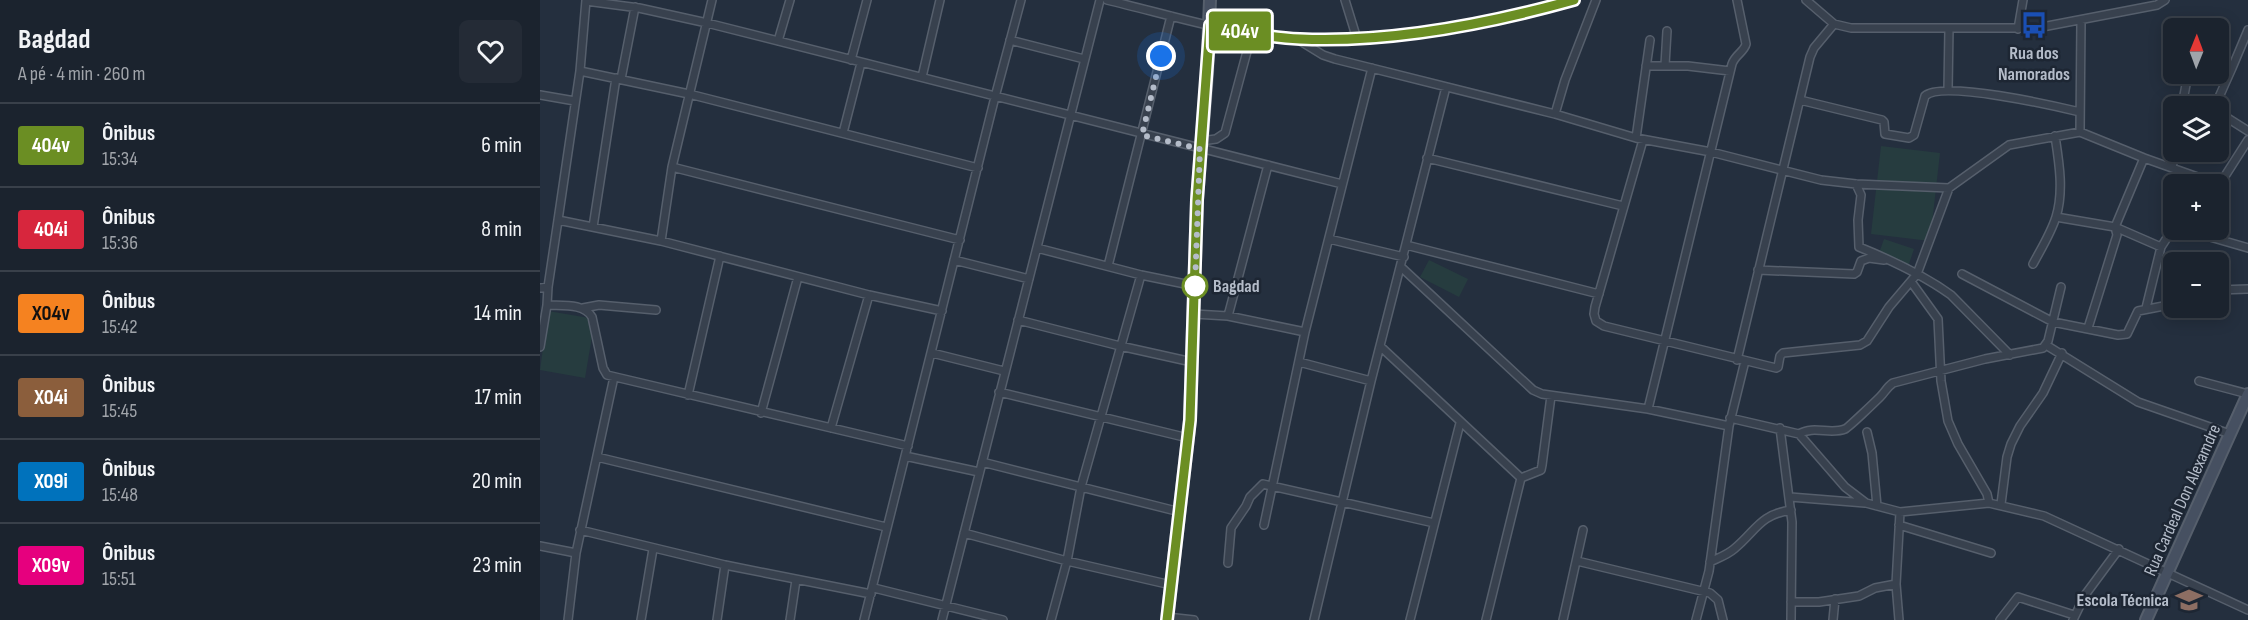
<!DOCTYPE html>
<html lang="pt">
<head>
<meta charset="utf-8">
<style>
  :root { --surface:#1b232e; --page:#242b36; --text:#f1f3f6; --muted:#a0a4aa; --line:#39404a }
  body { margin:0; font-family:"Sofia Sans Condensed",sans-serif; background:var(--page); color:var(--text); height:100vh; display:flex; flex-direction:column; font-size:22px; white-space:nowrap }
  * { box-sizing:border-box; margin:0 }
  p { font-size:20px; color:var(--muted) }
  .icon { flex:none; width:33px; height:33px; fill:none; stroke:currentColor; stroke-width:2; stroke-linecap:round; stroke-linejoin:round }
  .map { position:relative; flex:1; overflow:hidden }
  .details { display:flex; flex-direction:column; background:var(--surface); width:540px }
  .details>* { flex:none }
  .badge { padding:0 12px; border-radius:4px; font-size:21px; line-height:39px }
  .needle { width:39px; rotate:1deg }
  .buttons { position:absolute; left:1623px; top:18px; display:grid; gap:12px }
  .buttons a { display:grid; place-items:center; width:66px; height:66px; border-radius:9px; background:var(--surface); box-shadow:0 3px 15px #0003,0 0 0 2px var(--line); font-size:30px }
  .you { position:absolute; width:30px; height:30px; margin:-15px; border:4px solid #fff; border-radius:50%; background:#1a73e8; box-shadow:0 0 0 9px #1a73e833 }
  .map>.badge { position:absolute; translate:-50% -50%; box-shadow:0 0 0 3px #fff }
  .round { display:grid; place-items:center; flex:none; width:63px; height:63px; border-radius:9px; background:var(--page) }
  .head { display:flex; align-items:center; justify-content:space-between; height:102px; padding:0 18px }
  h1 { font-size:28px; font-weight:700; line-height:45px }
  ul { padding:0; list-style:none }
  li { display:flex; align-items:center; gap:18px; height:84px; padding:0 18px; border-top:2px solid var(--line) }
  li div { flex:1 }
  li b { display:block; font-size:22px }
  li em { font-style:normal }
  li .badge { min-width:66px; font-weight:700; text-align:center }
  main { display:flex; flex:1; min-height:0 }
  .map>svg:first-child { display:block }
  .green { fill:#263c3f }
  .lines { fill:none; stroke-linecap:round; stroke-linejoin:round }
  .street-casing { stroke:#565f6c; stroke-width:10 }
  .secondary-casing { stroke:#565f6c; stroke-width:14 }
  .street { stroke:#38414e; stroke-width:7 }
  .secondary { stroke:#465061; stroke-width:10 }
  .line-casing { stroke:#fff; stroke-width:14 }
  .line { stroke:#6b8e23; stroke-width:9 }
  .walk { stroke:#b4bcc9; stroke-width:6; stroke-dasharray:0 10.8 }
  .stop-dot { fill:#fff; stroke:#6b8e23; stroke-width:3 }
  .labels { text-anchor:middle; stroke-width:5; stroke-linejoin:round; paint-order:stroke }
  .poi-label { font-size:18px; font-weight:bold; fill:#b4bcc9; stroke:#1d2633 }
  .stop-label { font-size:18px; font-weight:bold; fill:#b4bcc9; stroke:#1d2633; text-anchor:start }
  .street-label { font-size:18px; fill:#b4bcc9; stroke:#1d2633 }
</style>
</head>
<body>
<main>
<section class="details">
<div class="head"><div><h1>Bagdad</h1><p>A pé · 4 min · 260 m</p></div><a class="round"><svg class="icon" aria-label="heart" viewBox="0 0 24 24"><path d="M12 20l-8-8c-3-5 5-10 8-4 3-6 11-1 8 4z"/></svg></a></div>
<ul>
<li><span class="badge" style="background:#6b8e23;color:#fff">404v</span><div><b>Ônibus</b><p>15:34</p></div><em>6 min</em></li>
<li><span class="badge" style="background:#d7263d;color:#fff">404i</span><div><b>Ônibus</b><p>15:36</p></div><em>8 min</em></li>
<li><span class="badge" style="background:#f58220;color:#111">X04v</span><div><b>Ônibus</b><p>15:42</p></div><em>14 min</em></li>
<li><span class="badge" style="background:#8b5e3c;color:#fff">X04i</span><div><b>Ônibus</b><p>15:45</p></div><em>17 min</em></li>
<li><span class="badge" style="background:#0072bc;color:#fff">X09i</span><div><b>Ônibus</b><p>15:48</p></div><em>20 min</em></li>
<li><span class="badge" style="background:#e6007e;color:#fff">X09v</span><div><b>Ônibus</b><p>15:51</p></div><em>23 min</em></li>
</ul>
</section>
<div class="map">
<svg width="1708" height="620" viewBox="0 0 1708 620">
  <rect width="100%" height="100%" fill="#242f3e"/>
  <path class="green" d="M1341,146l59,7 -10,88 -59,-7z
    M1344,239l30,10 -6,18 -30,-11z
    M889,260l39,19 -9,18 -39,-20z
    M8,311l47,8 -10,59 -45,-8z"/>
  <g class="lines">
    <defs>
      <path id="street" d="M46,0l-6,71 109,23 289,74
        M567,0c63,15 127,36 192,39 87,4 191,-15 275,-39
        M805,0l12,39
        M1266,0l28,24 17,4h186l120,-23 8,-5
        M46,1l53,7 68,15 635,161
        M1478,29l5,-29
        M757,39l26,16 12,4 220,55 81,24 75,14 110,28 35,4 93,4 60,-43 71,-13 64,26 76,27
        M470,40l74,19
        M238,41l12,-41
        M311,60l16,-60
        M1125,65l2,-34
        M1106,66h42l42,5
        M1678,67l14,1 16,-38
        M382,77l18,-77
        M81,79l14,-72
        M1408,90l1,-62
        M0,95l35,6
        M1260,100l82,20 2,2 1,12 24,4 5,-3 11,-39c17,-16 130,10 155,16
        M1642,106l6,-32
        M1675,106l17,-38
        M1678,112l30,19
        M1015,114l10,-34 31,-80
        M1540,132l1,-111
        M303,133l18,-70
        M1096,138l14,-98
        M1103,140l-48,167 -1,7 2,7 8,5 172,42 2,-1 2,-11 3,-3 77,-8 7,-4 22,-34 28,-33 32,-86
        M661,141l15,-2 9,-6 27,-100
        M887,158l196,48
        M132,167l288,73
        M1632,168l3,-16
        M1316,184l5,11 -3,25 1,27c32,13 63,27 92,48l59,60
        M1678,187l30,-47
        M1516,217l59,10 46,20
        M18,220l22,-149
        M53,227l23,-149
        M1646,230l62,18
        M789,239l75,18
        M121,241l11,-74 40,-167
        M866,245l193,49
        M497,248l104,27 54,11
        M414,260l75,19
        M1493,264c8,-15 18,-31 23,-47 8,-26 3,-55 -1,-81
        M568,266l63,-250
        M861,267l132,123 9,4 106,15 81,17
        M1218,270l96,4 3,-2 4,-11 8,-3 15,2
        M1422,274l91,48 65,13 9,-1 11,-23 36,-7
        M1372,283l26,36 3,62 7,40 10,23 29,50 2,9
        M8,287l-1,18c15,1 37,-2 45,12l11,51 4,7 301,71
        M0,288l8,-1 10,-67 103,21 208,54 73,16
        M1678,290l30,-1
        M43,308l16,-3 57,5
        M1606,308l15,-61 13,-20
        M654,314l34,2 77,16
        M688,316l40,-151
        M478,320l102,26 72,16
        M1548,328l29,-93 -2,-8 29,-69
        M1506,345l92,57 92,32
        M0,347l7,-42
        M841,347l140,131
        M392,353l72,18
        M1197,360l73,-303 4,-9 20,-24
        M759,362l72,19
        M1659,381l49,13
        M459,392l189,46
        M148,395l32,-139
        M1108,409l84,-345c3,-9 12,-12 14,-20l-9,-44
        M221,413l37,-136
        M1190,418l69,16 46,53 21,16 34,9 89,-9 55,13 204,94
        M291,428l38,-133
        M1240,428l12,94 -1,98
        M1327,432l5,21 5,53
        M1259,434c15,-9 31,1 46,-5 3,-1 32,-29 35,-32 5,-5 7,-10 13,-14l92,-24 58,-11 5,-7 13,-54
        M365,456l74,16
        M57,457l289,70
        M442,462l198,50
        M1250,497l75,6
        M1461,504l6,-47 4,-13 9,-18 23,-33 19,-40
        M724,525l41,-193 67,-264
        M1359,525l92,28
        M40,530l145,35 146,29
        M424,533l103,28 104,24
        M0,546l36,7
        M1037,561l133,32 8,7 5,20
        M1170,562c8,-4 17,-7 24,-13 23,-19 25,-34 57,-39
        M688,563l3,-35 15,-22 4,-9 13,-13 171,39
        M334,588l129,32
        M1251,602h28l40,-6 16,-8 21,-4
        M627,617l27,3
        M28,620l8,-67 38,-176
        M101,620l12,-71
        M177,620l8,-55
        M250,620l6,-40
        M324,620l131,-523 26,-97
        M402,620l158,-620
        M511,620l16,-59 14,-74 60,-212
        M774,620l57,-239 75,-294
        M870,620l50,-197
        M946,620l35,-142 20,-8 1,-5 9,-69
        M1023,620l20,-90
        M1156,620l13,-49 20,-145 16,-65
        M1293,620l2,-21
        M1359,620l-3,-36 4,-72
        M1460,620l18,-23 56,18
        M1533,620l12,-25 34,-46"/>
      <path id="secondary" d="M627,620l23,-200 7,-220 10,-126 3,-74
        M1606,620l102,-226"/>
    </defs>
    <use href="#street" class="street-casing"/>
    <use href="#secondary" class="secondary-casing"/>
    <use href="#street" class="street"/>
    <use href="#secondary" class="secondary"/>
  </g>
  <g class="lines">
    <defs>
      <path id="line" d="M627,620l23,-200 7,-220 13,-175c29,6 60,13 90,14 89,4 188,-15 274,-39"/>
    </defs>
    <use href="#line" class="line-casing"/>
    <use href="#line" class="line"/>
    <path class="walk" d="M621,56l-19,79 58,14 -5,137"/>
  </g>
  <defs>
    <symbol id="bus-bare" viewBox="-9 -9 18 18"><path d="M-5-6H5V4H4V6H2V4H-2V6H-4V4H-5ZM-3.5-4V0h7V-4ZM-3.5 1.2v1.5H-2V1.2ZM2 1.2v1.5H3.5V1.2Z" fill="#1a4fb4" stroke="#1d2633" stroke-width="2.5" paint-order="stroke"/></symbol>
    <symbol id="school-bare" viewBox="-9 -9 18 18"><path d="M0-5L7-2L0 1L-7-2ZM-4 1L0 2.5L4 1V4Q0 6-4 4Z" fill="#8d6e63" stroke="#1d2633" stroke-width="2.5" paint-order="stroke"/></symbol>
  </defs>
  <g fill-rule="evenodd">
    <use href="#bus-bare" x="1475" y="6" width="38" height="38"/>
    <use href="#school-bare" x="1630" y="581" width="38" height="38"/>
  </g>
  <circle class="stop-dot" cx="655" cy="286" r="12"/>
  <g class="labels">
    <g class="poi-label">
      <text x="1494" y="59">Rua dos<tspan x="1494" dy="21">Namorados</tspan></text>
      <text x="1629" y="606" text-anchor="end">Escola Técnica</text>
    </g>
    <g class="stop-label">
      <text x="673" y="292">Bagdad</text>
    </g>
    <g class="street-label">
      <text transform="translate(1642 500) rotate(-66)" y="6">Rua Cardeal Don Alexamdre</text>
    </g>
  </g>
</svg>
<div class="buttons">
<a><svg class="needle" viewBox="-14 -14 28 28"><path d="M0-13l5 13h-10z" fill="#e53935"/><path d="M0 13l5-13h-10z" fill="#a0a4aa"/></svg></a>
<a><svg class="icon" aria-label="layers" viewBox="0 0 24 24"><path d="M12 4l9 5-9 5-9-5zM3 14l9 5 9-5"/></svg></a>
<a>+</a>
<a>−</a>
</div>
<div class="you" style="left:621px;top:56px"></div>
<b class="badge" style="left:700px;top:31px;background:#6b8e23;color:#fff">404v</b>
</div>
</main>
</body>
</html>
